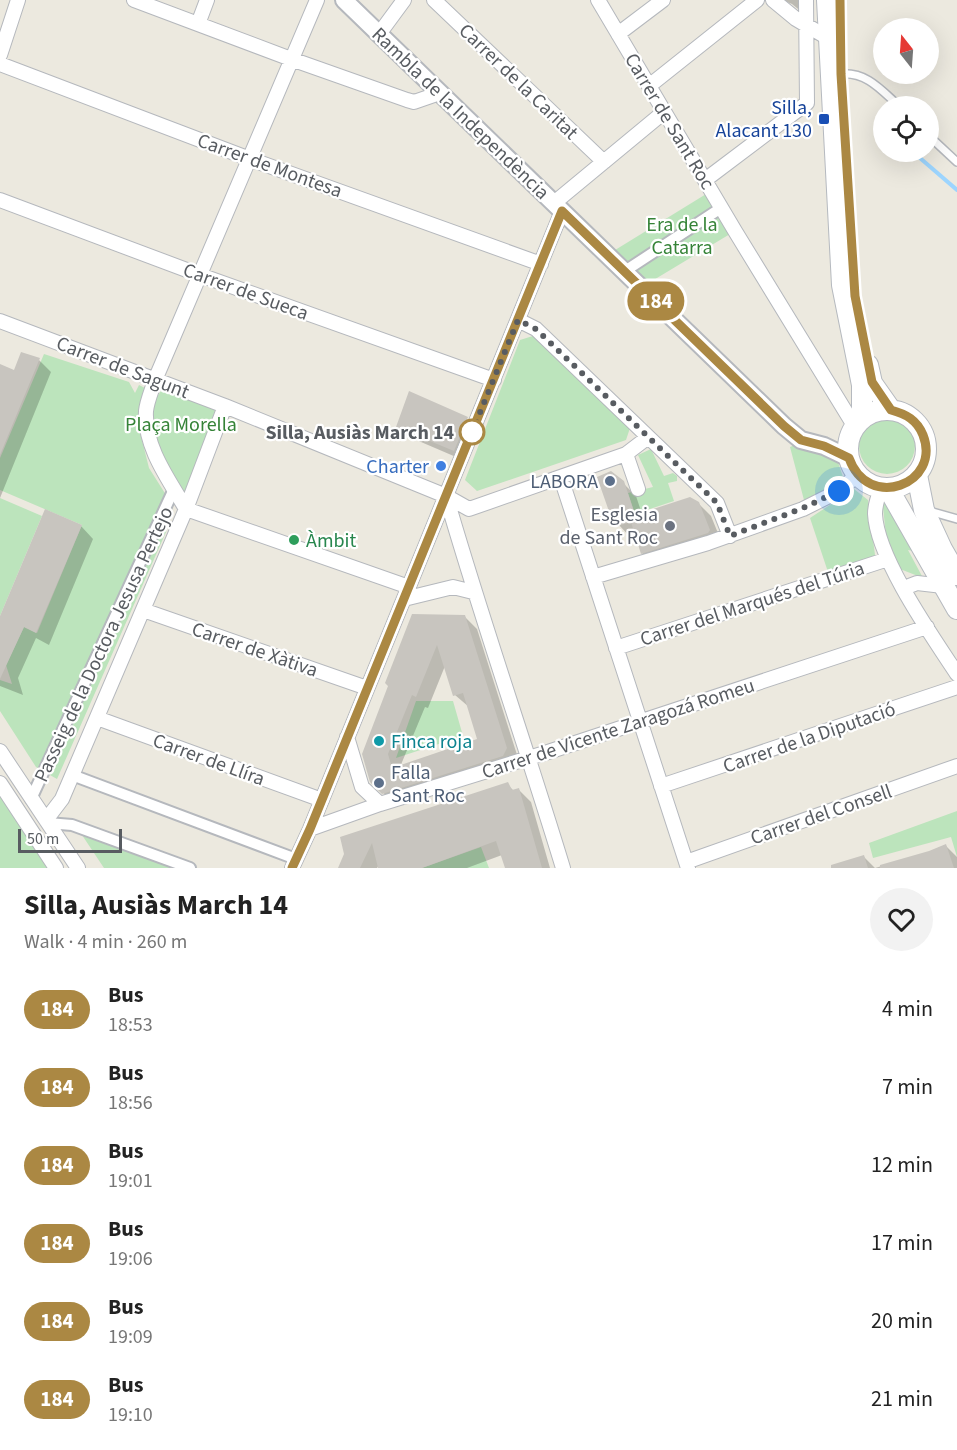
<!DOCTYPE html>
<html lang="en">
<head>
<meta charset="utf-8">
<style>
  :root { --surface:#fff; --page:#f2f2f2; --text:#222; --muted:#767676 }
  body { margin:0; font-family:"Source Sans 3",sans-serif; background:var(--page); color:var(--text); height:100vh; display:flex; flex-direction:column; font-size:22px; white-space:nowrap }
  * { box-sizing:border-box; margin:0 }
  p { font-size:20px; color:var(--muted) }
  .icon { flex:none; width:33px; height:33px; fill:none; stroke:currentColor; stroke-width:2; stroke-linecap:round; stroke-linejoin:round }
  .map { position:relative; height:868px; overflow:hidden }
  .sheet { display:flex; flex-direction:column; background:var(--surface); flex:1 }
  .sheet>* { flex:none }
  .badge { padding:0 12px; border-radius:20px; font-size:21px; line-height:39px }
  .needle { width:39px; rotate:343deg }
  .fabs { position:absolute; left:873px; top:18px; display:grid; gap:12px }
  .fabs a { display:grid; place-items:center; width:66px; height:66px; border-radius:50%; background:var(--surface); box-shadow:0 6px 24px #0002; font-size:30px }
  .scale { position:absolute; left:18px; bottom:15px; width:104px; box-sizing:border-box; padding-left:6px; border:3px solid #585c61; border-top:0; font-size:16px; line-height:21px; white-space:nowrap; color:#585c61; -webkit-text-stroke:4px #fff; paint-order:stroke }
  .you { position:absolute; width:30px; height:30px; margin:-15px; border:4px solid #fff; border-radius:50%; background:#1a73e8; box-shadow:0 0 0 9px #1a73e833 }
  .map>.badge { position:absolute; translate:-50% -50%; box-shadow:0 0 0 3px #fff }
  .round { display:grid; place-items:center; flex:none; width:63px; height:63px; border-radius:32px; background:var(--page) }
  .summary { display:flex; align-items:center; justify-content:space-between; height:102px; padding:0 24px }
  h1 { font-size:28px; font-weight:700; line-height:45px }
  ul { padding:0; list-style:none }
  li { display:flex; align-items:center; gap:18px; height:78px; padding:0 24px }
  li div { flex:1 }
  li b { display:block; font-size:22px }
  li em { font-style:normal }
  li .badge { min-width:66px; font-weight:700; text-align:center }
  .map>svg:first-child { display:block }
  .green { fill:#bce4bc }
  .shadow { fill:#0003; fill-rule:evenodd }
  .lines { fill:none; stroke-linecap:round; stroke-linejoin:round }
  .stream { stroke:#9dd5fe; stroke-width:4 }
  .building { fill:#c8c5bf; fill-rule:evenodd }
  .service-casing { stroke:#b5b8bd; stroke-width:10 }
  .pedestrian-casing { stroke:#b5b8bd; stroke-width:14 }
  .minor-casing { stroke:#b5b8bd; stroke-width:16 }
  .tertiary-casing { stroke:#b5b8bd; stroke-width:20 }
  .secondary-casing { stroke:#b5b9bf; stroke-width:22 }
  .service { stroke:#fff; stroke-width:7 }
  .pedestrian { stroke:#fff; stroke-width:10 }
  .minor { stroke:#fff; stroke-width:14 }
  .tertiary { stroke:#fff; stroke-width:16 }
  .secondary { stroke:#fff; stroke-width:20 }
  .line-casing { stroke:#fff; stroke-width:14 }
  .line { stroke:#ab8843; stroke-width:9 }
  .walk { stroke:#585c61; stroke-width:6; stroke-dasharray:0 10.8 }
  .transit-dot { fill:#1a4fb4; stroke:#fff; stroke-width:2 }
  .stop-dot { fill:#fff; stroke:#ab8843; stroke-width:3 }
  .shop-dot { fill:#3f7fe0; stroke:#fff; stroke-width:2 }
  .service-dot { fill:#5c6f8a; stroke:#fff; stroke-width:2 }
  .worship-dot { fill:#6b7280; stroke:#fff; stroke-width:2 }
  .leisure-dot { fill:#2e9e5b; stroke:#fff; stroke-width:2 }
  .culture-dot { fill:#0f9aa8; stroke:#fff; stroke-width:2 }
  .labels { text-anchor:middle; stroke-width:4.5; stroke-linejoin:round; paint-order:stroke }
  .street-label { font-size:20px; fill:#585c61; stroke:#fff }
  .transit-label { font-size:20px; fill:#164399; stroke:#fff; text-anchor:end }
  .park-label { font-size:20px; fill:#358337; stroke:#fff }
  .stop-label { font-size:20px; font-weight:bold; fill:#585c61; stroke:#fff; text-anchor:end }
  .shop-label { font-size:20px; fill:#366cbe; stroke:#fff; text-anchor:end }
  .service-label { font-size:20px; fill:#4e5e75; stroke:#fff; text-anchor:end }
  .worship-label { font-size:20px; fill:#5b616d; stroke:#fff; text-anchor:end }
  .leisure-label { font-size:20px; fill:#27864d; stroke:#fff; text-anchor:start }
  .culture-label { font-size:20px; fill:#0d838f; stroke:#fff; text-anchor:start }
</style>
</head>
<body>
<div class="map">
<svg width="957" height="868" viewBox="0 0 957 868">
  <rect width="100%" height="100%" fill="#ece9df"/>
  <path class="green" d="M711,191l24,40 -93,56 -35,-32z
    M536,335l94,93 -4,12 -149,51 -12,-11 55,-140z
    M44,354l85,28 6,11 4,-8 6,3 -8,32 12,48 24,38 -7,26 -109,247 -21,-12 -36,-56v-31l12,4 -6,-19 18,-38 13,6 45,-108 -82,-35v-32z
    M164,386l54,22 -34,88c-12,-22 -41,-64 -32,-89 2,-7 8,-14 12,-21z
    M859 446a28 28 0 1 1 56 0a28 28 0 1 1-56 0Z
    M797,444l40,15 6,18 -9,9 -30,14 -14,-53z
    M651,449l13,27 9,-3 4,3v5l-9,2 6,18 -39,13 -7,-21 25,-6 -15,-32z
    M854,489l14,11 7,55 -6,6 -40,14 -19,-57z
    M882,497l36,55 -10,-2 15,28 -23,-9 -13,-23z
    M0,498l42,18 -42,100z
    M416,701h37l10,35 -67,22z
    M0,783l56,85h-56z
    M957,811v46l-6,-20 -78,21 -4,-15z
    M82,835l93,33h-71z
    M481,847l8,21h-67z"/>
  <path class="shadow" d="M782,0h30l-9,13 -11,-9z
    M39,360l12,12 -51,126v-132l15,6z
    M467,419l9,9 -13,32 -56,-24 -9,-9z
    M623,483l13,13 6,18 56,-11 13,13 11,27 -68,22 -12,-12 -5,-17 -6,2 -12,-13z
    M81,526l12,13 -44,106 -13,-7 -18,40 5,17 -23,-9v-67z
    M465,617l12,12 42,132 -123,44 -25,-24 18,-95zM445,666l10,29 14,12 10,33 -79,27 25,-60 3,1z
    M507,784l7,7 5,-1 12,12 19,66h-43l-5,-13 -35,13h-87l-1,-3 -2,3h-37l6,-14z
    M945,845l12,12v11h-109l16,-11 11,11 54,-16z"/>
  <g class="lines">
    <path class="stream" d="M882,125l2,1
      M913,152l44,38"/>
  </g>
  <path class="building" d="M21,352l19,6 -40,97v-91l14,6z
    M409,391l59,26 -14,34 -58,-24z
    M611,471l13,10 11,34 55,-18 9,5 11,28 -2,3 -67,21 -10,-32 -13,4 -6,-6 -15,-43z
    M45,509l37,16 -46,108 -12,-6 -24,52v-63z
    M412,614l53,1 42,133 -4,8 -121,38 -12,-12 -8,-28 26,-68 -3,-3zM437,645l16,51 10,-3 14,46 -85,29 -4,-14 24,-59 4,2z
    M508,782l4,8 7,-2 23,80h-37l-9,-27 -74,27h-44l-6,-25 -12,25h-22l6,-14 -4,-17z
    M946,844l8,24h-74v-3l49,-14z
    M864,855l4,13h-37v-3z"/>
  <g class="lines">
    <defs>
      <path id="service" d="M841,74c26,-2 40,16 58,32
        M928,135l29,27
        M929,511l28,8"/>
      <path id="pedestrian" d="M625,271l96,-63
        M72,775l224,84
        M31,799l143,-310
        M48,823l24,2 118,43"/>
      <path id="minor" d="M134,0l157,59 116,41 7,2 26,-9
        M434,0l170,162
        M598,0l137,231 120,196
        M773,0l23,19 32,19
        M198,24l9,-24
        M379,34l25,-34
        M618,34l45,-34
        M0,55l18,-55
        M0,64l250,95 291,105
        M649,86l108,-86
        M705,180l102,-77 -1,-103
        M0,200l200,75 294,105
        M554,203l110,-91
        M518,320l18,9 181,174 13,33
        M0,321l225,85 221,90 23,13 157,-55 21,-16
        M626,454l12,35
        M561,478l127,390
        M882,487c-4,9 -7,17 -7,27 2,44 57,122 82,160
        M446,496c36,125 79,247 117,372
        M186,509c-17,-29 -42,-62 -40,-98 1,-10 6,-21 9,-31l162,-380
        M186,509l223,78
        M593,577l115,-34 95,-34 36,-18 19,-17
        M904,588l13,-5 26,3
        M404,599l49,-12 20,5
        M143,610l224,78
        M616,648l272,-89
        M97,718l225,82
        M347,737l15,50 18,17
        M0,751l78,117
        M0,783l56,85
        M661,786l296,-99
        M46,820l16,-21 124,-290 39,-103
        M310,829l70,-25 165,-51 382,-126
        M686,862l271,-96
        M292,868l18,-39 252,-618"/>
      <path id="tertiary" d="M344,0l440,426 17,14 23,6 25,12"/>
      <path id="secondary" d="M827,0l15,285 20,100v34
        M868,365l4,18 19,27
        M848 449a39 39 0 1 1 78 0a39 39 0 1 1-78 0Z
        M917,475l7,35 18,39 15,26
        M888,488l69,121"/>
    </defs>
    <use href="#service" class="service-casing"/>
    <use href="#pedestrian" class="pedestrian-casing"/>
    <use href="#minor" class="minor-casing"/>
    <use href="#tertiary" class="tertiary-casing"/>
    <use href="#secondary" class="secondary-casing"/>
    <use href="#service" class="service"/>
    <use href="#pedestrian" class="pedestrian"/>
    <use href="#minor" class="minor"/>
    <use href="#tertiary" class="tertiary"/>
    <use href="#secondary" class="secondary"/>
  </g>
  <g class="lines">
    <defs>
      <path id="line" d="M292,868l18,-39 252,-618 222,215 17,14 23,6 25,12c19,54 93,26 74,-23 -6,-15 -17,-21 -32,-25l-19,-28 -17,-86 -14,-222 -1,-74"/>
    </defs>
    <use href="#line" class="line-casing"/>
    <use href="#line" class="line"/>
    <path class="walk" d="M472,432l46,-112 18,9 181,174 13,33 73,-28 36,-17"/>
  </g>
  <rect class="transit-dot" x="818" y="113" width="12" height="12" rx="3"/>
  <circle class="stop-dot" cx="472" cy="432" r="12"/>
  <circle class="shop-dot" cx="441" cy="466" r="6"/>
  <g class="service-dot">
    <circle cx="610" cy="481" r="6"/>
    <circle cx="379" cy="783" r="6"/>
  </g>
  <circle class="worship-dot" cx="670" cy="526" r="6"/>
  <circle class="leisure-dot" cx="294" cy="540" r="6"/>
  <circle class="culture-dot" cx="379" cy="741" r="6"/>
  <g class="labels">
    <g class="street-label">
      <text transform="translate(519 81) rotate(44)" y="7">Carrer de la Caritat</text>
      <text transform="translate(461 113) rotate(44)" y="7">Rambla de la Independència</text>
      <text transform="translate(670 121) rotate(59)" y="7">Carrer de Sant Roc</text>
      <text transform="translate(270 165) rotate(20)" y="7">Carrer de Montesa</text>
      <text transform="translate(246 291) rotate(20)" y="7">Carrer de Sueca</text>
      <text transform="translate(123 367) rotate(21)" y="7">Carrer de Sagunt</text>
      <text transform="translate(752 603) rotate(-18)" y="7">Carrer del Marqués del Túria</text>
      <text transform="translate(103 644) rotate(-65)" y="7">Passeig de la Doctora Jesusa Pertejo</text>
      <text transform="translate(255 649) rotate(19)" y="7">Carrer de Xàtiva</text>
      <text transform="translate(618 728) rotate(-18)" y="7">Carrer de Vicente Zaragozá Romeu</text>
      <text transform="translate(809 737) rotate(-19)" y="7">Carrer de la Diputació</text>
      <text transform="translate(209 759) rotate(20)" y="7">Carrer de Llíra</text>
      <text transform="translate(821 814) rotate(-19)" y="7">Carrer del Consell</text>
    </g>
    <g class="transit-label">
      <text x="812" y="114">Silla,<tspan x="812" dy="23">Alacant 130</tspan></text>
    </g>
    <g class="park-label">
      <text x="682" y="231">Era de la<tspan x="682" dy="23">Catarra</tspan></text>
      <text x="181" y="431">Plaça Morella</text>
    </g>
    <g class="stop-label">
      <text x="454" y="439">Silla, Ausiàs March 14</text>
    </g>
    <g class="shop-label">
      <text x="429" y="473">Charter</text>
    </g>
    <g class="service-label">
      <text x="598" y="488">LABORA</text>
      <text x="391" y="779" text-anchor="start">Falla<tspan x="391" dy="23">Sant Roc</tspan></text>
    </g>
    <g class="worship-label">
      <text x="658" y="521">Esglesia<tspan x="658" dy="23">de Sant Roc</tspan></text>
    </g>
    <g class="leisure-label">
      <text x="306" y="547">Àmbit</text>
    </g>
    <g class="culture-label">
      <text x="391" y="748">Finca roja</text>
    </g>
  </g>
</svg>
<div class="fabs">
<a><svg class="needle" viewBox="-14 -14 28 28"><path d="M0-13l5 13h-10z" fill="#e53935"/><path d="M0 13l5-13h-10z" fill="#767676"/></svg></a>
<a><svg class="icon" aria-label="locate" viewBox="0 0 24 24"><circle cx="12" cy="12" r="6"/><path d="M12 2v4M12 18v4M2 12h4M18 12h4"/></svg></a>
</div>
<div class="scale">50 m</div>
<div class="you" style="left:839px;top:491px"></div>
<b class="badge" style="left:656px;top:301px;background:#ab8843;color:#fff">184</b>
</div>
<section class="sheet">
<div class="summary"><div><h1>Silla, Ausiàs March 14</h1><p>Walk · 4 min · 260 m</p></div><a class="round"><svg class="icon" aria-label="heart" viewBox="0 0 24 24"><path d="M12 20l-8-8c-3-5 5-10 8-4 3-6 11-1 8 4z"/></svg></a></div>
<ul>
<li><span class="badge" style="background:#ab8843;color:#fff">184</span><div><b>Bus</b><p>18:53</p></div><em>4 min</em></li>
<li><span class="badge" style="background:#ab8843;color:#fff">184</span><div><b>Bus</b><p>18:56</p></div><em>7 min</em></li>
<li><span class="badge" style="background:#ab8843;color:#fff">184</span><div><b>Bus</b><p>19:01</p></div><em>12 min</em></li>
<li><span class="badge" style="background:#ab8843;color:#fff">184</span><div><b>Bus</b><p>19:06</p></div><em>17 min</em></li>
<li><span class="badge" style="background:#ab8843;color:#fff">184</span><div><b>Bus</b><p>19:09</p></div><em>20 min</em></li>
<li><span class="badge" style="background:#ab8843;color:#fff">184</span><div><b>Bus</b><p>19:10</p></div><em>21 min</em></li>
</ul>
</section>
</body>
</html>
